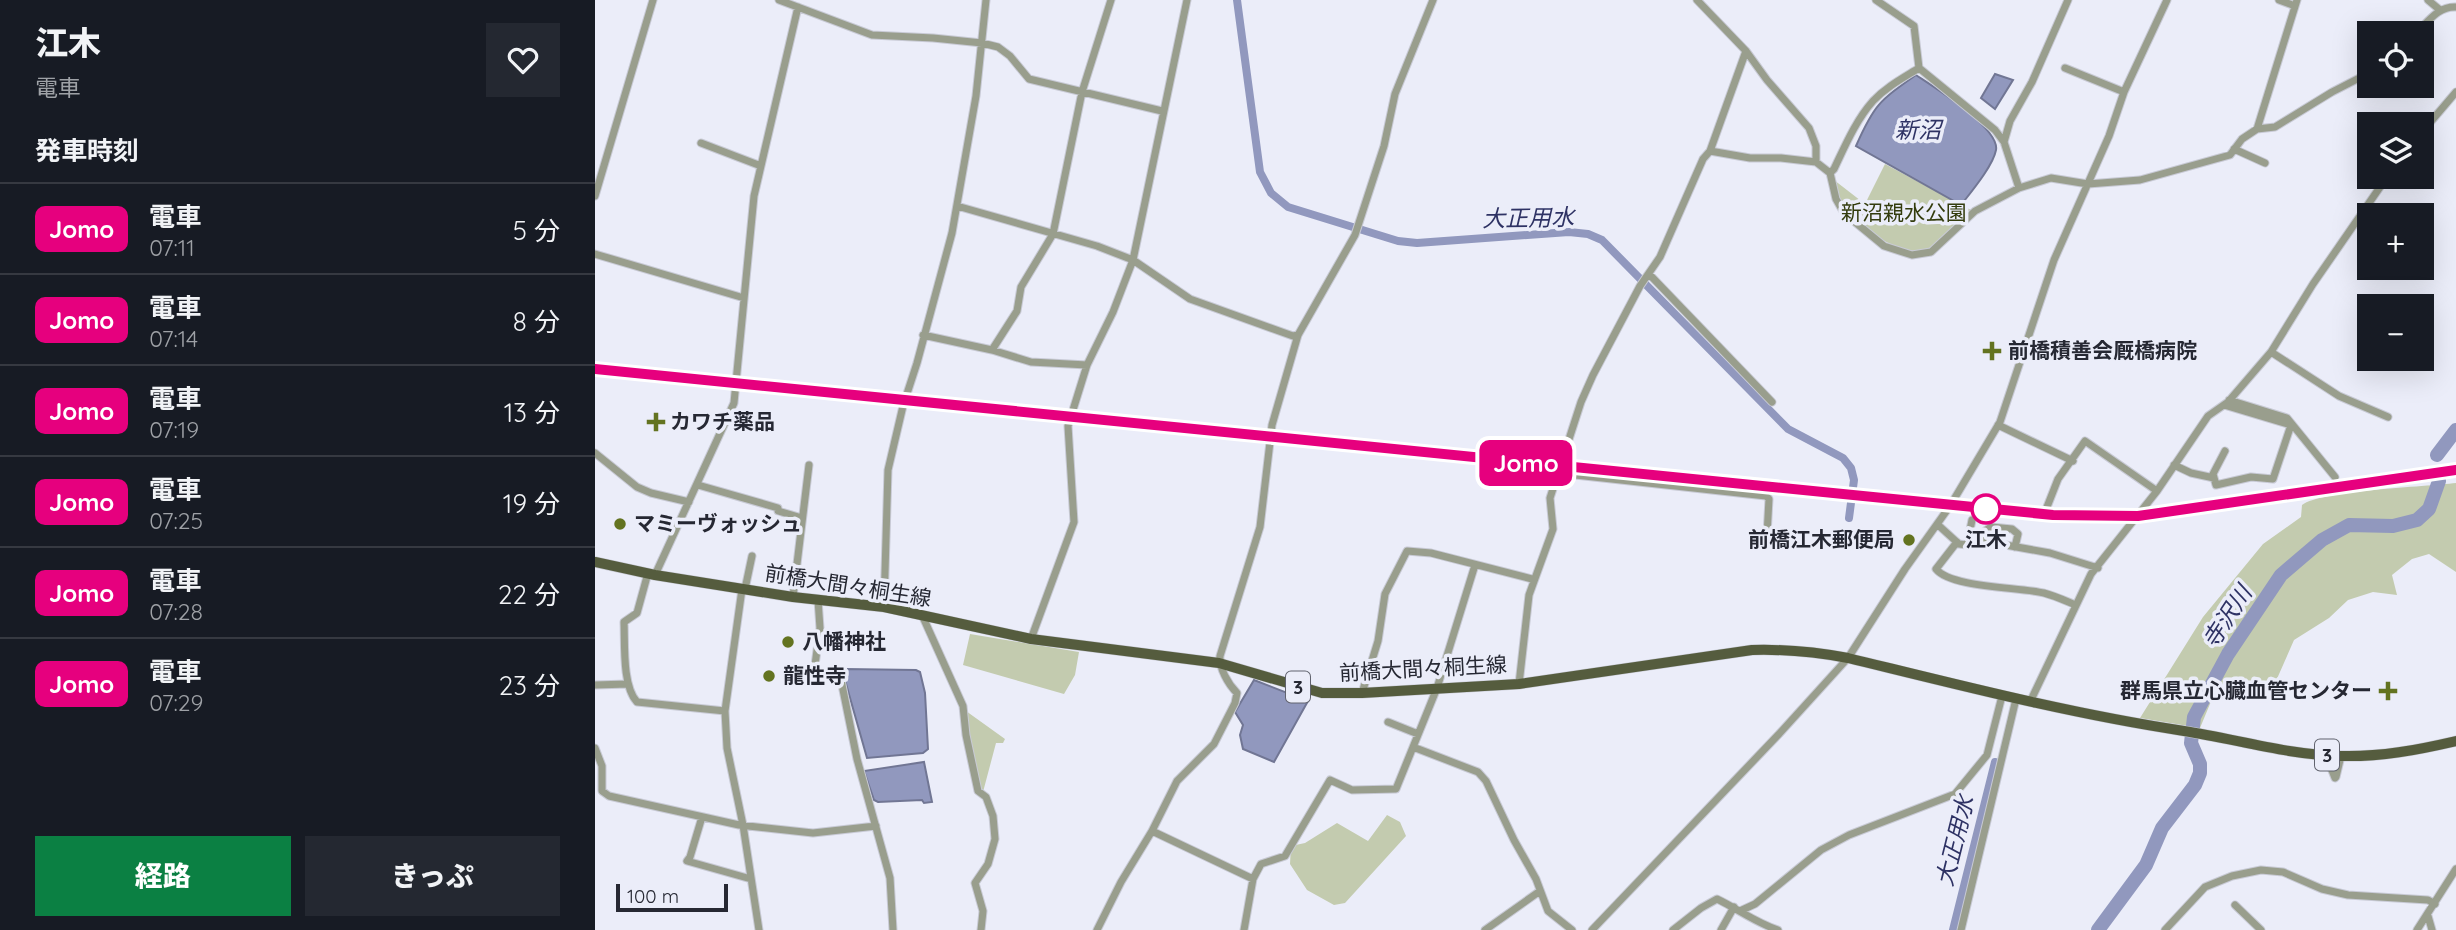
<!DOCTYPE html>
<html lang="ja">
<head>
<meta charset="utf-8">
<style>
  :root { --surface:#171b24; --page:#242831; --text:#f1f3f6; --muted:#9ea1a6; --line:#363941; --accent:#0b8043 }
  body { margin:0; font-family:Quicksand,"Noto Sans JP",sans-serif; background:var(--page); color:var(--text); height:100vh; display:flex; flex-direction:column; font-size:26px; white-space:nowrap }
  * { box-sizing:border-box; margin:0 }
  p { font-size:23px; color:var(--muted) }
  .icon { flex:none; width:38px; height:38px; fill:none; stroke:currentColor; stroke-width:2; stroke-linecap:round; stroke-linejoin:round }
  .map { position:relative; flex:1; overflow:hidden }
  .details { display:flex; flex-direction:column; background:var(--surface); width:595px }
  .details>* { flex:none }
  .badge { padding:0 14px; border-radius:10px; font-size:24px; line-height:46px }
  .buttons { position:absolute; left:1762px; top:21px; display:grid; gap:14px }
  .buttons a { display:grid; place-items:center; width:77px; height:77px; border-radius:0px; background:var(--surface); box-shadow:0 7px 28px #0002; font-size:35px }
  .scale { position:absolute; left:21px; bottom:18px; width:112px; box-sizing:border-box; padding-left:7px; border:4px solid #262833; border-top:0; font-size:19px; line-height:24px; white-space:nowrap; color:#262833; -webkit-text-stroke:5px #ebedf9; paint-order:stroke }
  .map>.badge { position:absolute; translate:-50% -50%; box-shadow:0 0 0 4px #fff }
  h2 { padding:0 35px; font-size:26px; line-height:63px }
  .round { display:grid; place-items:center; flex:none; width:74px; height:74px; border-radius:0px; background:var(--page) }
  .summary { display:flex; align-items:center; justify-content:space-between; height:119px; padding:0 35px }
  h1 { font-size:33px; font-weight:800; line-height:52px }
  .primary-button { display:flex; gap:14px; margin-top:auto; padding:14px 35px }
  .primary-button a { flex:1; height:80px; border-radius:0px; background:var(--accent); color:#fff; font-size:28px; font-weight:800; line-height:80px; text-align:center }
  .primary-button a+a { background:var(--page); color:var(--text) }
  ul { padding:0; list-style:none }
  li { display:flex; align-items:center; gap:21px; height:91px; padding:0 35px; border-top:2px solid var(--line) }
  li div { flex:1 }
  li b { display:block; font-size:26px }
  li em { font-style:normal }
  li .badge { min-width:77px; font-weight:700; text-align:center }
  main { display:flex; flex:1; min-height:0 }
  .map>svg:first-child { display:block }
  .green { fill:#c3cbaf }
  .water { fill:#9198be; stroke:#717694; stroke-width:2 }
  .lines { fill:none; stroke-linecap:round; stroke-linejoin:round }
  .canal { stroke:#9198be; stroke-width:8 }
  .river { stroke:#9198be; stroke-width:14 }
  .minor-casing { stroke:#c8cad5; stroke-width:9 }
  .major-casing { stroke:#c8cad5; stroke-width:11 }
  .minor { stroke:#999e8d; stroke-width:7 }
  .major { stroke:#555c3e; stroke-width:10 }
  .rail-casing { stroke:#4e505c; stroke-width:5 }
  .rail { stroke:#ebedf9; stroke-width:2.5; stroke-dasharray:8; stroke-linecap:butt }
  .line-casing { stroke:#fff; stroke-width:16 }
  .line { stroke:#e6007e; stroke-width:10 }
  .poi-dot { fill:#637320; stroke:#ebedf9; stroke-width:2.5 }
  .stop-dot { fill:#fff; stroke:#e6007e; stroke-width:3.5 }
  .labels { text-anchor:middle; stroke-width:7; stroke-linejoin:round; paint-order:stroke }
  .shield { fill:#ebedf9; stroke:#61636e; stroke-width:2 }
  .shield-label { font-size:19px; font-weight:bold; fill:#262833 }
  .park-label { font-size:21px; fill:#333c0d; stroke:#ebedf9 }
  .poi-label { font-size:21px; font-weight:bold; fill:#262833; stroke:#ebedf9; text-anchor:start }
  .stop-label { font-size:21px; font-weight:bold; fill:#262833; stroke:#ebedf9 }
  .street-label { font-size:21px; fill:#262833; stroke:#ebedf9 }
  .water-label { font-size:23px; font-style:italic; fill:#2e3264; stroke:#ebedf9 }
</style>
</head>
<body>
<main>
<section class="details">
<div class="summary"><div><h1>江木</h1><p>電車</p></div><a class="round"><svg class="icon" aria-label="heart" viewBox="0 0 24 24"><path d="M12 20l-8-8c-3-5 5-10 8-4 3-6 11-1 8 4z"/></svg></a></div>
<h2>発車時刻</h2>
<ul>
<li><span class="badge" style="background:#e6007e;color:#fff">Jomo</span><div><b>電車</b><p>07:11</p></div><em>5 分</em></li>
<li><span class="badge" style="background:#e6007e;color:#fff">Jomo</span><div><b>電車</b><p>07:14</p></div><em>8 分</em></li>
<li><span class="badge" style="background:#e6007e;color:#fff">Jomo</span><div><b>電車</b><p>07:19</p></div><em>13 分</em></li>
<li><span class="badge" style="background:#e6007e;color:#fff">Jomo</span><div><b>電車</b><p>07:25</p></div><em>19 分</em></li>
<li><span class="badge" style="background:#e6007e;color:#fff">Jomo</span><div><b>電車</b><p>07:28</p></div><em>22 分</em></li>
<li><span class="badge" style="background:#e6007e;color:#fff">Jomo</span><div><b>電車</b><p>07:29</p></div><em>23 分</em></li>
</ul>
<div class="primary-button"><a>経路</a><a>きっぷ</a></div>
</section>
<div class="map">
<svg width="1861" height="930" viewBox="0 0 1861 930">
  <rect width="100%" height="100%" fill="#ebedf9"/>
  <path class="green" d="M1290,164l86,46c-11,11 -27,31 -40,38 -23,14 -72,-20 -86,-37 -7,-9 -9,-21 -11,-31l31,24z
    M1861,483v89l-27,-18 -17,5 -20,16 5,20 -24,-3 -25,8 -19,18 -35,22 -18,41 -14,8 -37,2 -13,8 -12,29 -60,-10 63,-101 60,-73 38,-27 1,-12c20,-15 123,-18 154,-22z
    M375,634l109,18 -4,23 -11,19 -101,-29z
    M371,711l39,28 -2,4h-7l-13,49 -3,-4 -13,-54z
    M792,815l13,7 6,14 -61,67 -11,2 -27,-15 -17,-26 1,-18 14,-3 32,-20 31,18z"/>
  <path class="water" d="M1400,74l18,6 -18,29 -14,-11z
    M1321,75c18,12 84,53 80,75 -3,16 -25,42 -35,55l-105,-59c18,-41 23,-45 60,-71z
    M250,669l71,1 4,2 5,21 3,56 -5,4 -56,5 -24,-85z
    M659,680l54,21 -34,61 -31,-13 -3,-14 3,-10 -8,-13z
    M329,762l8,40 -8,1 -2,-3 -44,2 -4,-2 -10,-29z"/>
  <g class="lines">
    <path class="canal" d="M642,0l23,172 11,21 17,14 110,34 19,2 152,-11 19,2 14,6 186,189 55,29 8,10 3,12 -5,38
      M1358,930l42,-168"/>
    <path class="river" d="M1842,455l19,-25
      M1503,930l48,-65 16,-37 33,-43 5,-12v-9l-9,-21 3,-26 34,-63 53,-79 41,-35 27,-15 44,1 24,-6 12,-11 10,-28"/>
    <defs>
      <path id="minor" d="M184,0l93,35 61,3 49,5 16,4 12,9 19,23 133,32
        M1281,0l38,26 5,42 76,62 9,12 15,46
        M1684,0l16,6
        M1833,0l12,10
        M1821,33c12,-11 22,-27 40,-26
        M1151,51l21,29 42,48 7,18v16
        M1470,68l59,24
        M1662,129l40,-129
        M1827,132l34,-40
        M1409,142l6,-21 22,-39 36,-82
        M106,143l60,23
        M1639,149l31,14
        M1115,151l40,7h31l35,4 14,11 6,26 8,14 40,33 28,9 19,-3 44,-41 44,-23 32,-10 37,6 52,-4 90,-25 12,-16 15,-10 18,-2 57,-35 37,-19
        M1235,173l4,-4c11,-23 22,-49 39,-68 13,-14 30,-23 46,-33
        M0,196l58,-196
        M362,206l140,40 36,14 57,39 103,37 5,-1
        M0,254l149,44
        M1054,274l123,128
        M328,335l69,15 39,12 56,3
        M397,350l25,-39 4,-24 32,-53 29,-142 29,-92
        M1676,352l68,44 49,21
        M1634,400l58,18 48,59
        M1629,405l67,20
        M1403,425l75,36
        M1630,451l-12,23 3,11 35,-8 22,2 18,-54
        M0,453l42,34 14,6 38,9
        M1579,465l17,8 23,5
        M962,473l209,23 3,3 -2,36 3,3 33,2
        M103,485l80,23v3l24,7
        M1452,507l11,-28 27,-38 72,50
        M1342,524l22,20 8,1 22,-3 61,11 48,15
        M1362,542l-21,27c15,19 84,18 108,24 11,3 22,8 32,12
        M1389,543l1,-12 6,-4 21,2 6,5 -3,13
        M1372,545l5,-25
        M53,573l-11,40 -13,9c1,21 -2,64 13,80l88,9
        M60,575l79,-172 20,-207 44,-189
        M147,589l-17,122 2,37 16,77 16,105
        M150,589l7,-33
        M198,597l16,-132
        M223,600l2,28 -5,37 3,5 22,5 17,84 33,119 3,52
        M289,607l4,-137 15,-64 14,-43 35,-130 24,-137 10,-96
        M327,615l41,91 3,29 12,56 8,6 7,19 2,23 -7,25 -13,19 8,28 -2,19
        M436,639l43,-117 -6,-96 19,-61 26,-53 20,-52 54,-260
        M924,684l10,-89 24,-66 -3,-31 31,-96 12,-27 47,-89 20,-29 43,-98 7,-8 36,-100 -49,-51
        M0,685l33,-1
        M767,693l16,-52 7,-47 22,-43 24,2 101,26
        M1435,702l61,-128 66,-83 51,-75 20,-14 43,-50 42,-68 74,-107
        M793,722l30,12
        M818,747l65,25 8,9 28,59 22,39 12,32 24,19
        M0,748l7,18v25l7,5 130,29 74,8 63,-7
        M1731,755l9,23
        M1741,777l5,-21
        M107,817l-12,40 -3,4 64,18
        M557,831l101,48
        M1640,905l26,25
        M1147,910l13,-6 66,-54 28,-15 106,-41 32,-39 15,-59
        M1833,916l4,14
        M502,930l24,-48 31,-51 25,-50 37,-37 21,-41 2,-10c-9,-9 -18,-25 -17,-37l40,-129 12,-102 26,-90 57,-100 29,-89 11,-52 38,-94
        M649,930l9,-51 8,-15 24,-8 45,-76 22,10 44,-1 41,-101 38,-123
        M890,930l55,-39
        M997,930l187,-196 69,-76 57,-89 45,-63 50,-84 54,-162 55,-124 15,-44 43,-92
        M1078,930l28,-22 16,-9c21,10 39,24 61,31
        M1126,930l13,-23
        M1366,930l55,-231
        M1570,930l40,-43 27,-11 29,-6 22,2 39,17 26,6 80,5 7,4
        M1822,930l39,-61"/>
      <path id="major" d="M0,562l60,13 138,22 91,10 147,32 188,24 103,30h40l157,-9 233,-34c33,-1 64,2 96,8 111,27 223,56 336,73 52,8 104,24 157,25 40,1 76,-6 115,-15"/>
    </defs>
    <use href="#minor" class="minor-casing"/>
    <use href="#major" class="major-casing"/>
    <use href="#minor" class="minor"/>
    <use href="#major" class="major"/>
    <defs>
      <path id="rail" d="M0,369l1458,146 85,1 318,-45"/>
    </defs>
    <use href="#rail" class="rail-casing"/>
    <use href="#rail" class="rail"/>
  </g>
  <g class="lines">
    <defs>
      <path id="line" d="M0,369l1458,146 85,1 318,-46"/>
    </defs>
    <use href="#line" class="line-casing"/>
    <use href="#line" class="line"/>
  </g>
  <g class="poi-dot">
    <path d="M1393.5 340.5h7v7h7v7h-7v7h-7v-7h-7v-7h7z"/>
    <path d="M57.5 411.5h7v7h7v7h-7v7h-7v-7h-7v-7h7z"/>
    <circle cx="25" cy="524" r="7"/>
    <circle cx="1314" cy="540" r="7"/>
    <circle cx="193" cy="642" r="7"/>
    <circle cx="174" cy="676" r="7"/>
    <path d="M1789.5 680.5h7v7h7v7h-7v7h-7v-7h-7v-7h7z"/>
  </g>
  <circle class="stop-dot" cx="1391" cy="509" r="14"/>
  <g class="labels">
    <g class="shield">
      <rect x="691" y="671.5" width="24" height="31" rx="5"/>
      <rect x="1720" y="739.5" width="24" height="31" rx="5"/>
    </g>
    <g class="shield-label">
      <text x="703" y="694">3</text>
      <text x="1732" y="762">3</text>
    </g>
    <g class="park-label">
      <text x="1309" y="220">新沼親水公園</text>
    </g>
    <g class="poi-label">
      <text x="1413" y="358">前橋積善会厩橋病院</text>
      <text x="75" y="429">カワチ薬品</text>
      <text x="39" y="531">マミーヴォッシュ</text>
      <text x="1300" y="547" text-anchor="end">前橋江木郵便局</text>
      <text x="207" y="649">八幡神社</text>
      <text x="188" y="683">龍性寺</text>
      <text x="1777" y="698" text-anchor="end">群馬県立心臓血管センター</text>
    </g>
    <g class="stop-label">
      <text x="1391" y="547">江木</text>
    </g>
    <g class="street-label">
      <text transform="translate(253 586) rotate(9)" y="7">前橋大間々桐生線</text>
      <text transform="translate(828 669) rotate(-3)" y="7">前橋大間々桐生線</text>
    </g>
    <g class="water-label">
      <text x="1323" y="138">新沼</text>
      <text transform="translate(933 218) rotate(-1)" y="8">大正用水</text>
      <text transform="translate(1632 617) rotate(-57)" y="8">寺沢川</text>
      <text transform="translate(1360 841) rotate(-76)" y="8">大正用水</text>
    </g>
  </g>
</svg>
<div class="buttons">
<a><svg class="icon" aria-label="locate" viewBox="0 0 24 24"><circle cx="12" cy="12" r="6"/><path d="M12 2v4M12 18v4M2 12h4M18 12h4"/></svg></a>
<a><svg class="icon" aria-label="layers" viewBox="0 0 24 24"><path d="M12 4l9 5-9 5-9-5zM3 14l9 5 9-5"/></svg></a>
<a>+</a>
<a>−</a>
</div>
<div class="scale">100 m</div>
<b class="badge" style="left:931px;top:463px;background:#e6007e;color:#fff">Jomo</b>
</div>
</main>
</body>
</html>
